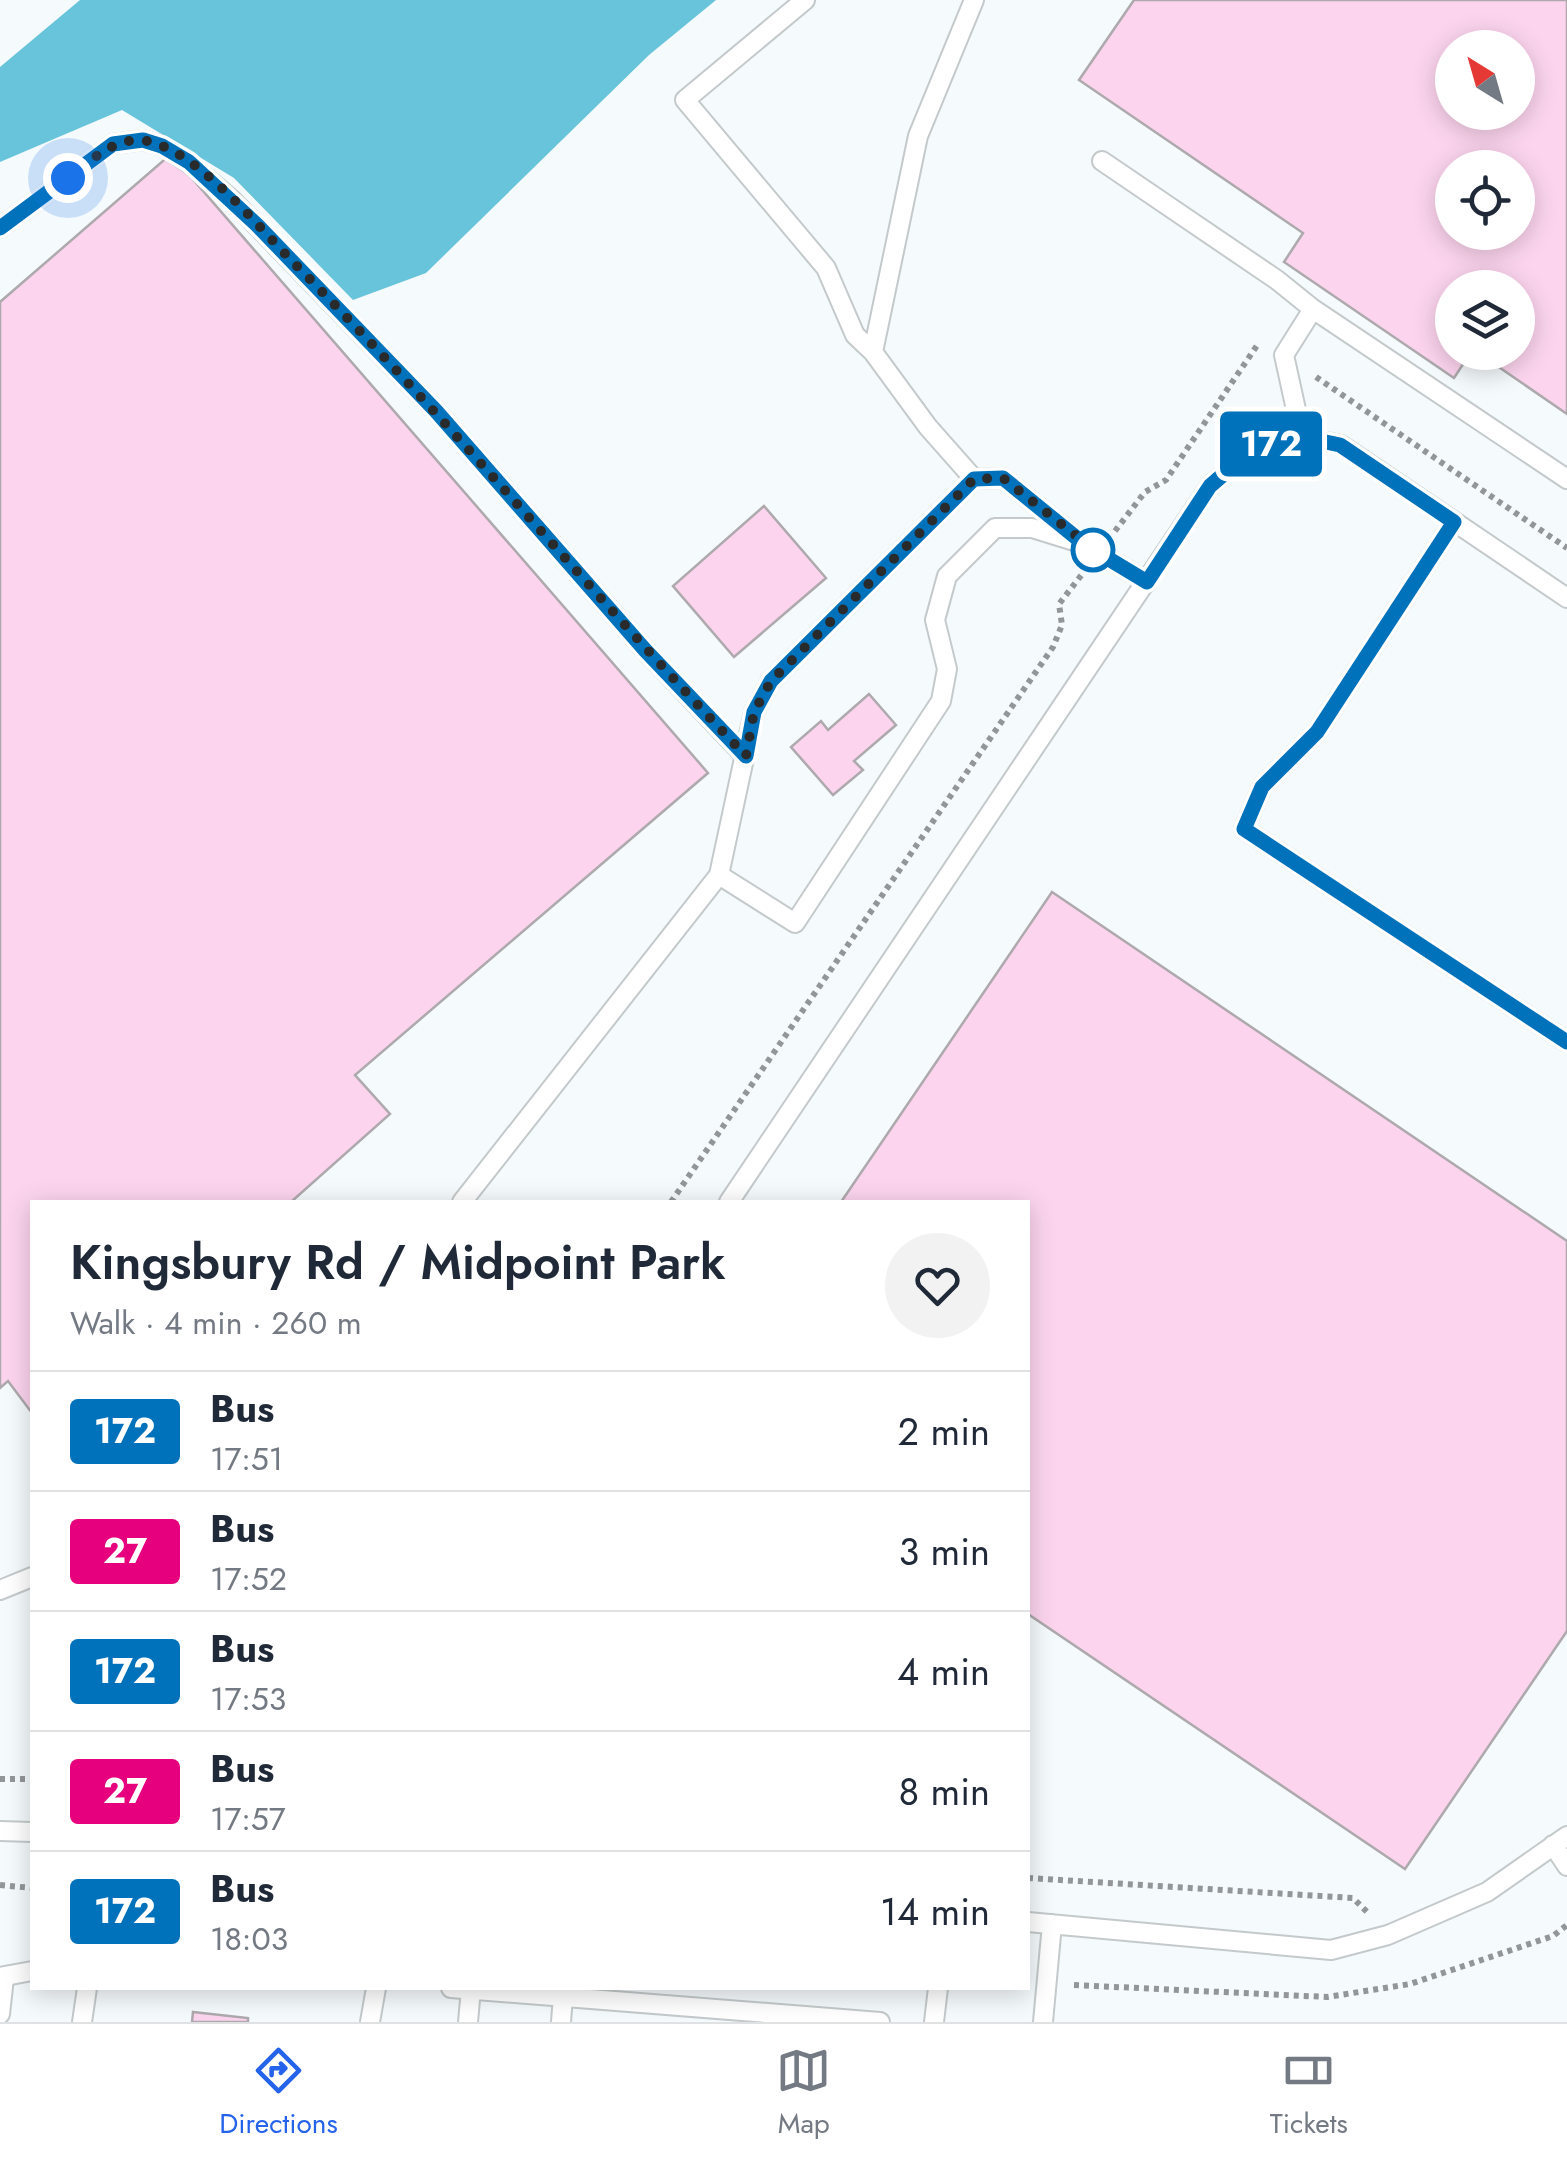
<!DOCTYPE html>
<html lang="en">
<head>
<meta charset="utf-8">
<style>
  :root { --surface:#fff; --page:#f2f2f3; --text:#1f2937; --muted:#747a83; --line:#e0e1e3; --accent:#2563eb }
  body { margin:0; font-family:Jost,sans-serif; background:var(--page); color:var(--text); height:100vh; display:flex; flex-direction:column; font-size:38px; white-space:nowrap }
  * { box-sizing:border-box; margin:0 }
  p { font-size:32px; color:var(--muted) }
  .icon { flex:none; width:55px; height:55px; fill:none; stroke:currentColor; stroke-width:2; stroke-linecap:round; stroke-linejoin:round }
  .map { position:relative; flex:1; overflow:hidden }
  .side { position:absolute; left:30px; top:1200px; width:1000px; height:790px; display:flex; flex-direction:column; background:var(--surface); border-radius:0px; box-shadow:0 5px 25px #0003 }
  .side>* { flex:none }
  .badge { padding:0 20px; border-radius:8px; font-size:35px; line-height:65px }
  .needle { width:65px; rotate:323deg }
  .controls { position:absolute; left:1435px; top:30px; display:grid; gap:20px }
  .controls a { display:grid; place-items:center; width:100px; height:100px; border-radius:50%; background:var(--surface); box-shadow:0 5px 25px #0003; font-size:50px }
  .you { position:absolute; width:50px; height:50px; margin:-25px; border:8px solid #fff; border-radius:50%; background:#1a73e8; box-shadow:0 0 0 15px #1a73e833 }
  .map>.badge { position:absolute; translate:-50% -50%; box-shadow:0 0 0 5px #fff }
  .round { display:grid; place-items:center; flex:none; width:105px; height:105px; border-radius:52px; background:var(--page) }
  .headline { display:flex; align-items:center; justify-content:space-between; height:170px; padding:0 40px }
  h1 { font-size:48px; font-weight:600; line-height:75px }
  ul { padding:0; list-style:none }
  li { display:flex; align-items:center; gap:30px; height:120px; padding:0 40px; border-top:2px solid var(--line) }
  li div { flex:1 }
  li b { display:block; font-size:38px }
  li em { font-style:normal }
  li .badge { min-width:110px; font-weight:700; text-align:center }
  .tab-bar { display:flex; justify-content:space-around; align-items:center; height:140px; border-top:2px solid var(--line); background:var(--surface); font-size:28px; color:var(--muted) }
  .tab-bar a { display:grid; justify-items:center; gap:5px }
  .tab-bar .current { color:var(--accent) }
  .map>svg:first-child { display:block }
  .forest { fill:#68c4da }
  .building { fill:#fcd4ee; stroke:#ada9ac; stroke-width:2.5; fill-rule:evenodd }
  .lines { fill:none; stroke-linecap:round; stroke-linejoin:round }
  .lane-casing { stroke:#c4cacb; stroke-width:22 }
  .path { stroke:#939698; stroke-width:6; stroke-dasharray:5 5; stroke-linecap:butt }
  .lane { stroke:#fff; stroke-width:18 }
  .line-casing { stroke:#fff; stroke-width:22 }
  .line { stroke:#0072bc; stroke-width:15 }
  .walk { stroke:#282a2b; stroke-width:10; stroke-dasharray:0 18 }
  .stop-dot { fill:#fff; stroke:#0072bc; stroke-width:5 }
</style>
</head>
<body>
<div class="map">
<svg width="1567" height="2022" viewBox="0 0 1567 2022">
  <rect width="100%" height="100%" fill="#f5fafc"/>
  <path class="forest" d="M80,0h636l-67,55 -223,218 -73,27 -119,-122 -112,-68 -122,52v-95z"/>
  <path class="building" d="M1134,0h433v414l-90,-62h41v-64h-66v64h19l-17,26 -170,-116 19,-29 -224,-153zM1452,48h66v64h-66zM1452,168h66v64h-66z
    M171,154l537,619 -353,302 35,39 -99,88h-259v211l-24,-32 -8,7v-1086z
    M764,506l62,72 -92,79 -61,-71z
    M869,694l27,31 -42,36 9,9 -30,25 -42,-48 30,-26 7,9z
    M1052,892l515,349v390l-162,238 -377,-255v-412h-187z
    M193,2012l55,6v4h-56z"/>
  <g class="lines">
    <defs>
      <path id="lane" d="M805,0l-120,100 141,168 29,67 18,17 55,75 46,52
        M1102,161l175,119 36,29 -29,46 18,82
        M0,228l113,-84 30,-4 19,6 27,17 42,36 205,212 209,239 100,106
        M1313,309l254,170
        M873,352l45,-216 56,-136
        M1454,522l-137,210 -55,55 -18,42 323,213
        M719,875l76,48 146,-222 6,-32 -12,-49 12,-44 48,-48h37l42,13
        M462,1202l257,-327 35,-163 17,-31 203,-202 29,-1 81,66 63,38
        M729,1202l481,-716 44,-38 48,-11 39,8 226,153
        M0,1590l32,-13
        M0,1831l32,1
        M1553,1845l14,21
        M1028,1922l303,28 57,-15 99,-43 80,-56
        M0,1977l32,-6
        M451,1988l429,34
        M0,2014l4,-36
        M82,2022l5,-34
        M370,2022l6,-34
        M468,2022l3,-33
        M561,2022l2,-26
        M934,2022l4,-34
        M1043,2022l9,-98"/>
    </defs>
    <use href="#lane" class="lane-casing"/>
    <path class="path" d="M1316,377l251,171
      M1115,531l30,-39 21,-12 92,-136
      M671,1202l382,-555 9,-22 -3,-21 24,-31
      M0,1779h32
      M1028,1878l325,20 16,16
      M0,1885l32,3
      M1074,1985l253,12 83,-13 143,-48 14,-11"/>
    <use href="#lane" class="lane"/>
  </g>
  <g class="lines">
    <defs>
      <path id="line" d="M0,228l113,-84 30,-4 19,6 27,16 68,63 179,186 209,239 101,106 8,-44 17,-31 203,-202 29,-1 81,66 63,38 63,-96 44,-38 48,-11 38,8 114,77 -137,210 -55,55 -18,42 323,213"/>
    </defs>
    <use href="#line" class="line-casing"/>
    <use href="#line" class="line"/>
    <path class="walk" d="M68,178c23,-17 48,-43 79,-37 51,11 108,82 144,119 158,159 300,334 455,496l8,-44 17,-31 203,-202 29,-1 95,75 -5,-3"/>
  </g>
  <circle class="stop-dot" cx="1093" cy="550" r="20"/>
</svg>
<div class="controls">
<a><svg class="needle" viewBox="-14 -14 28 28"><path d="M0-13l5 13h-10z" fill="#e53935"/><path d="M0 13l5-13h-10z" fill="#747a83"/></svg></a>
<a><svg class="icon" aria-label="locate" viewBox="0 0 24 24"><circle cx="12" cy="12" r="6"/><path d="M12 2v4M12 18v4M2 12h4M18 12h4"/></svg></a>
<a><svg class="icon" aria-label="layers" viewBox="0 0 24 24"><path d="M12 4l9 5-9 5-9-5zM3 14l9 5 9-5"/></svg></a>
</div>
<div class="you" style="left:68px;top:178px"></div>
<b class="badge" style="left:1271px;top:444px;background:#0072bc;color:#fff">172</b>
<section class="side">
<div class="headline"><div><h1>Kingsbury Rd / Midpoint Park</h1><p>Walk · 4 min · 260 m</p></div><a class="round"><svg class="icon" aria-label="heart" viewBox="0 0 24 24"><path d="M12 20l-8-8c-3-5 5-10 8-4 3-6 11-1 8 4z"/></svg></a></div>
<ul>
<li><span class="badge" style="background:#0072bc;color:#fff">172</span><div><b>Bus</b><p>17:51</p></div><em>2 min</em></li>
<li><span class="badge" style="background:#e6007e;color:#fff">27</span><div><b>Bus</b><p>17:52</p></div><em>3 min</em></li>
<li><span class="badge" style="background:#0072bc;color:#fff">172</span><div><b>Bus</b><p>17:53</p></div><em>4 min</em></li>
<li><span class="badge" style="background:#e6007e;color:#fff">27</span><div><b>Bus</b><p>17:57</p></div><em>8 min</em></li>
<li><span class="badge" style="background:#0072bc;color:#fff">172</span><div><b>Bus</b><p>18:03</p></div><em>14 min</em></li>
</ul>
</section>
</div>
<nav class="tab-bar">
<a class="current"><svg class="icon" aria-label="directions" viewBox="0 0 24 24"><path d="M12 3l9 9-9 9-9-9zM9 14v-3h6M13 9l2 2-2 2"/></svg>Directions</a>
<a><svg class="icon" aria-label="map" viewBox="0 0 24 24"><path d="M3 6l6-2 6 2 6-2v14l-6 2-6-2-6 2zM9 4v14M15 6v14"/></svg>Map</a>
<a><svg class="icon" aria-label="tickets" viewBox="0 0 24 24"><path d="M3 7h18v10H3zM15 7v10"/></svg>Tickets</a>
</nav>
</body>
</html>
